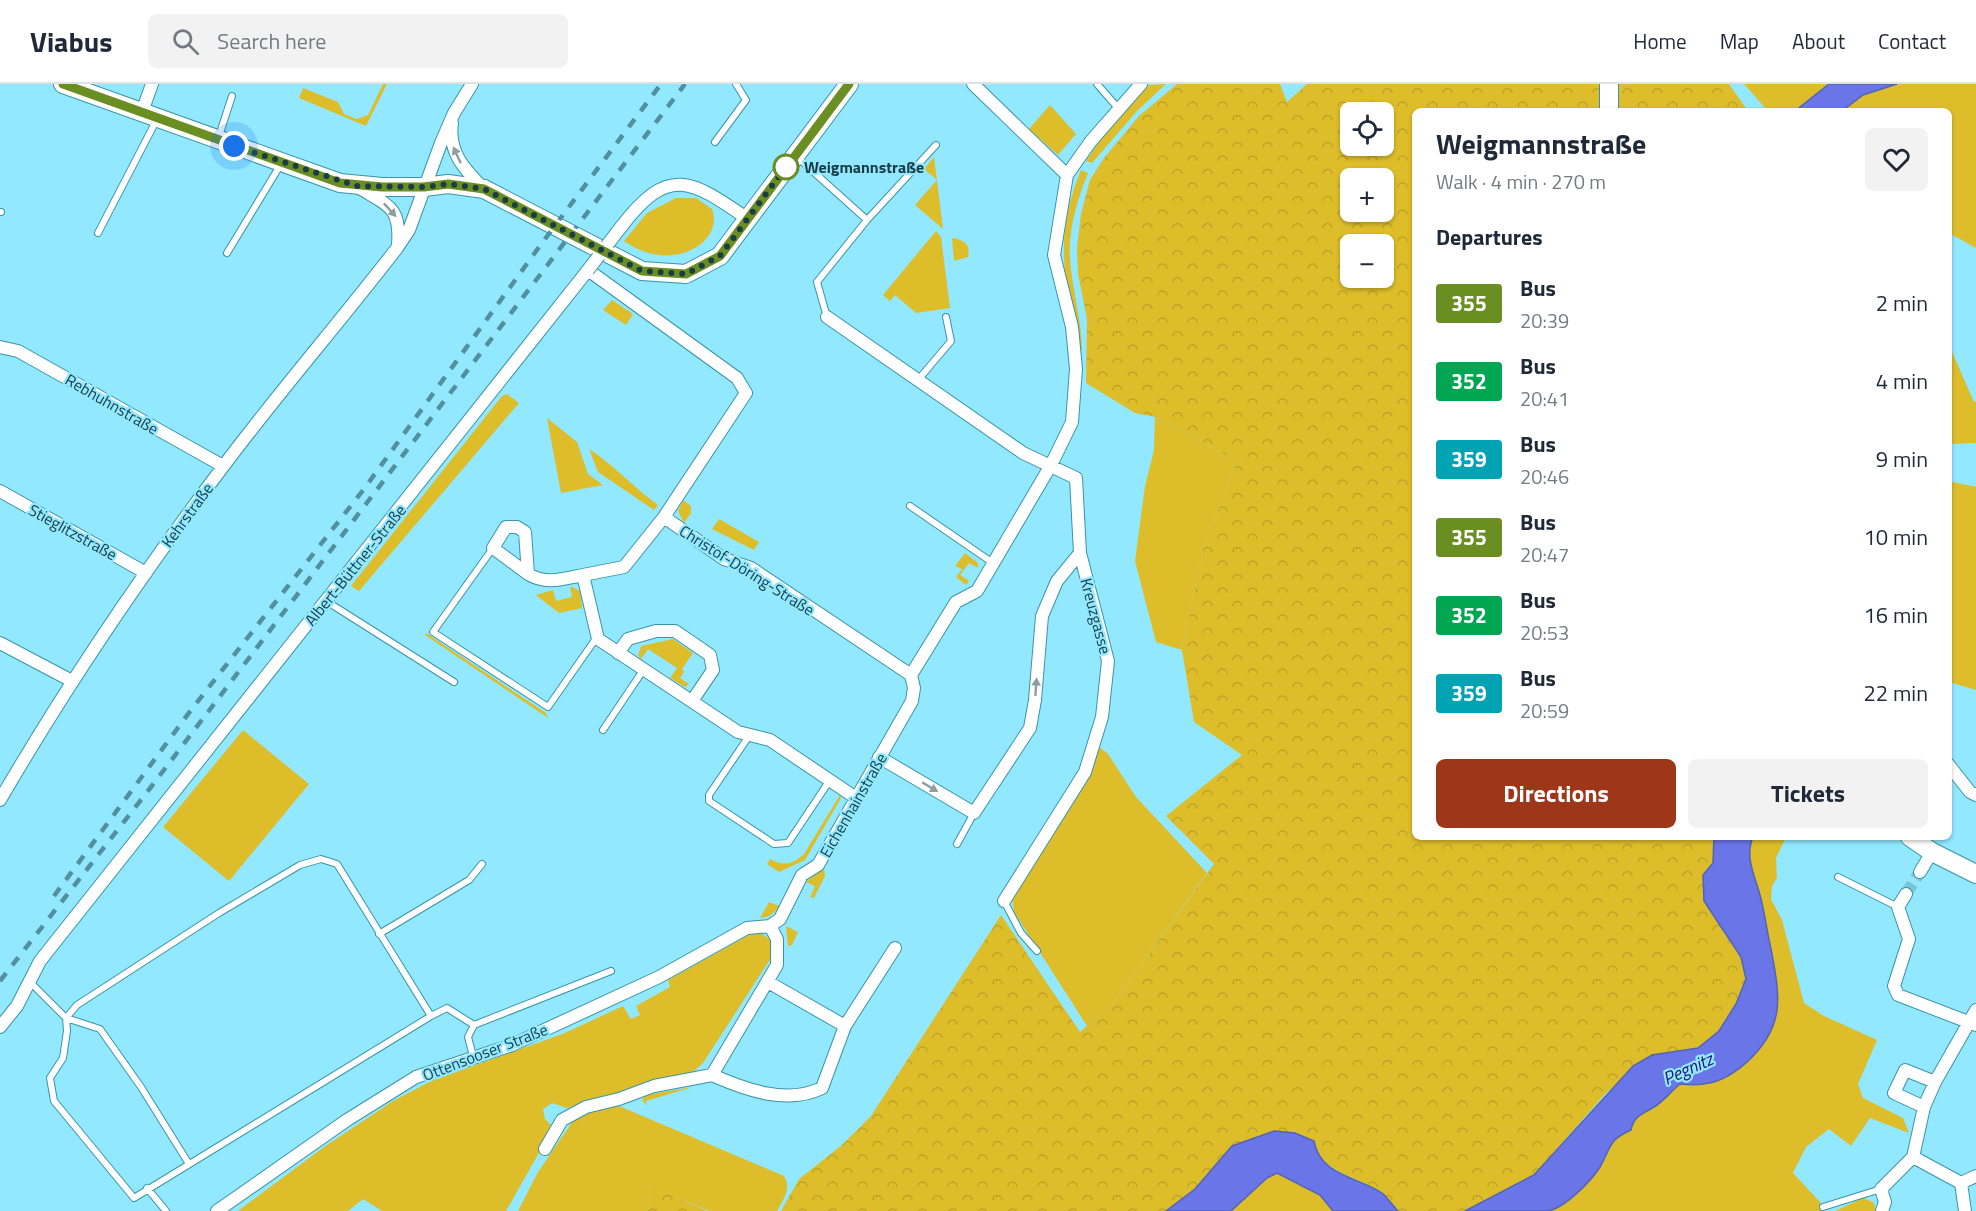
<!DOCTYPE html>
<html lang="en">
<head>
<meta charset="utf-8">
<style>
  :root { --surface:#fff; --page:#f2f2f3; --text:#1f2937; --muted:#747a83; --line:#e0e1e3; --accent:#9e371a }
  body { margin:0; font-family:"Titillium Web",sans-serif; background:var(--page); color:var(--text); height:100vh; display:flex; flex-direction:column; font-size:22px; white-space:nowrap }
  * { box-sizing:border-box; margin:0 }
  p { font-size:20px; color:var(--muted) }
  .icon { flex:none; width:33px; height:33px; fill:none; stroke:currentColor; stroke-width:2; stroke-linecap:round; stroke-linejoin:round }
  .map { position:relative; flex:1; overflow:hidden }
  .panel { position:absolute; left:1412px; top:24px; width:540px; height:732px; display:flex; flex-direction:column; background:var(--surface); border-radius:9px; box-shadow:0 2px 4px #0004 }
  .panel>* { flex:none }
  .badge { padding:0 12px; border-radius:4px; font-size:21px; line-height:39px }
  .tools { position:absolute; left:1340px; top:18px; display:grid; gap:12px }
  .tools a { display:grid; place-items:center; width:54px; height:54px; border-radius:9px; background:var(--surface); box-shadow:0 2px 4px #0004; font-size:30px }
  .you { position:absolute; width:30px; height:30px; margin:-15px; border:4px solid #fff; border-radius:50%; background:#1a73e8; box-shadow:0 0 0 9px #1a73e833 }
  .map>.badge { position:absolute; translate:-50% -50%; box-shadow:0 0 0 3px #fff }
  h2 { padding:0 24px; font-size:22px; line-height:54px }
  .round { display:grid; place-items:center; flex:none; width:63px; height:63px; border-radius:9px; background:var(--page) }
  .head { display:flex; align-items:center; justify-content:space-between; height:102px; padding:0 24px }
  h1 { font-size:28px; font-weight:700; line-height:45px }
  .button { display:flex; gap:12px; margin-top:auto; padding:12px 24px }
  .button a { flex:1; height:69px; border-radius:9px; background:var(--accent); color:#fff; font-size:24px; font-weight:700; line-height:69px; text-align:center }
  .button a+a { background:var(--page); color:var(--text) }
  ul { padding:0; list-style:none }
  li { display:flex; align-items:center; gap:18px; height:78px; padding:0 24px }
  li div { flex:1 }
  li b { display:block; font-size:22px }
  li em { font-style:normal }
  li .badge { min-width:66px; font-weight:700; text-align:center }
  header { display:flex; align-items:center; gap:36px; box-sizing:border-box; height:84px; padding:0 30px; background:var(--surface); border-bottom:2px solid var(--line) }
  header strong { font-size:28px }
  nav { display:flex; gap:33px; margin-inline-start:auto; font-size:21px }
  .search { width:420px; height:54px; background:var(--page); display:flex; align-items:center; gap:15px; box-sizing:border-box; padding:0 21px; border-radius:9px; color:var(--muted); font-size:22px }
  .map>svg:first-child { display:block }
  .green { fill:#ddbd2a }
  .forest { fill:url(#forest-crowns); fill-rule:evenodd }
  .water { fill:#6a75e7; stroke:#5164b7; stroke-width:1.5 }
  .lines { fill:none; stroke-linecap:round; stroke-linejoin:round }
  .street-tunnel { stroke:#79c6da; stroke-width:12; stroke-dasharray:12 6; stroke-linecap:butt }
  .lane-casing { stroke:#3994a9; stroke-width:8 }
  .street-casing { stroke:#3994a9; stroke-width:14 }
  .secondary-casing { stroke:#3994a9; stroke-width:20 }
  .lane { stroke:#fff; stroke-width:6 }
  .street { stroke:#fff; stroke-width:12 }
  .secondary { stroke:#fff; stroke-width:18 }
  .rail { stroke:#528f9f; stroke-width:4.5; stroke-dasharray:10 10; stroke-linecap:butt }
  .street-bridge-casing { stroke:#3994a9; stroke-width:14; stroke-linecap:butt }
  .street-bridge { stroke:#fff; stroke-width:12 }
  .oneway { fill:#8c9ea2 }
  .line-casing { stroke:#fff; stroke-width:14 }
  .line { stroke:#6b8e23; stroke-width:9 }
  .walk { stroke:#183d46; stroke-width:6; stroke-dasharray:0 10.8 }
  .stop-dot { fill:#fff; stroke:#6b8e23; stroke-width:3 }
  .labels { text-anchor:middle; stroke-width:4.5; stroke-linejoin:round; paint-order:stroke }
  .stop-label { font-size:16px; font-weight:bold; fill:#183d46; stroke:#91e8ff; text-anchor:start }
  .street-label { font-size:16px; fill:#183d46; stroke:#91e8ff }
  .water-label { font-size:18px; font-style:italic; fill:#1e0f77; stroke:#91e8ff }
</style>
</head>
<body>
<header>
<strong>Viabus</strong>
<div class="search"><svg class="icon" aria-label="search" viewBox="0 0 24 24"><circle cx="10" cy="10" r="6"/><path d="M15 15l6 6"/></svg>Search here</div>
<nav><a>Home</a><a>Map</a><a>About</a><a>Contact</a></nav>
</header>
<div class="map">
<svg width="1976" height="1127" viewBox="0 0 1976 1127">
  <defs>
    <pattern id="forest-crowns" width="20" height="18" patternUnits="userSpaceOnUse" patternTransform="scale(1.5)"><rect width="20" height="18" fill="#ddbd2a"/><path d="M2 6a3 3 0 1 1 6 0M12 15a3 3 0 1 1 6 0" fill="none" stroke="#bda327"/></pattern>
  </defs>
  <rect width="100%" height="100%" fill="#91e8ff"/>
  <path class="green" d="M383,0h4l-21,42 -67,-28 4,-10 35,14 6,12 13,5 11,-4z
    M1166,0l-29,27 -45,52 -6,-2 27,-39 36,-37z
    M1744,0h85l-34,27h-27z
    M1897,0h79v164l-27,-15 -1,-122h-106l21,-16z
    M1050,21l26,29 -18,21 -29,-26z
    M934,73l9,72 -28,-24 22,-25 -13,-11z
    M1081,86l7,3c-11,27 -20,57 -18,86 2,31 12,60 12,92 -4,-8 -5,-22 -8,-31 -14,-56 -15,-96 7,-150z
    M676,114h20l16,11c9,24 -15,44 -39,46 -17,2 -35,-4 -49,-14l23,-28z
    M936,147l5,6 9,71 -34,5 -21,-18 -5,6 -7,-6z
    M952,154c12,2 19,6 16,19l-14,4z
    M612,216l21,14 -7,11 -23,-15z
    M1949,261l25,57 2,-1v42l-27,1z
    M507,310l12,9 -160,188 -8,-5 151,-190z
    M1155,333l82,44 -34,89 -21,100 -26,-8 -21,-81 10,-75 9,-36z
    M547,334l30,24 11,32 15,11 -42,8z
    M589,365c25,16 44,38 69,56l-4,5 -56,-38z
    M1948,397l28,6v203l-27,-8z
    M683,416l8,6v7l-7,10 -6,-12z
    M719,435l40,23 -5,8 -42,-21z
    M965,469l13,10v5l-9,-5 -9,12 9,6 -3,4 -10,-8 6,-8 -7,-3z
    M570,502l10,5 2,17 -23,5 -23,-18 17,-5 3,11 16,-4z
    M426,549l120,80 2,5 -123,-83z
    M673,555l20,14 -11,16 2,3 -4,6 9,6 -4,3 -15,-9 7,-10 -29,-19 -7,10 -3,-3 3,-10z
    M243,646l66,54 -80,97 -66,-54z
    M1097,661l11,9 28,43 71,76 -95,132 -25,21 -73,-114 -2,-14z
    M840,711l1,3 -36,62 -26,12 -12,-8 3,-5c14,8 23,5 34,-5z
    M1753,753h33l-10,21 1,20 -5,8 -1,13 11,21 22,83 20,13 53,24 -19,44 5,14 40,20 6,15 -39,-15 -19,28 -22,-17 -23,18 -13,26 27,29 4,9h-274c20,-12 34,-26 49,-44 14,-16 7,-27 32,-37 3,-15 12,-16 23,-23 9,-5 17,-16 26,-23l13,2 85,-98c-6,-29 -10,-59 -17,-88 -5,-21 -17,-41 -8,-63z
    M824,784l1,8 -11,22 -4,-1 5,-11 -9,-4z
    M769,818l10,4c-5,8 -10,11 -19,12z
    M786,842l12,6 -6,13 -4,1z
    M761,849l11,8 -1,17 -68,105 -9,8 -14,5 -113,32 -15,-5 -9,6 2,10 6,6 -2,10 -43,76h-124l-19,-12 -15,12h-110l86,-64 69,-46 38,-20 134,-48 58,-27 8,13 9,-4 -4,-9 34,-19 -2,-7 81,-45z
    M693,1003l-47,14 1,5 -5,-6 3,-5z
    M619,1022l165,70c8,13 -1,23 -7,35h-68l-58,-25 -3,25h-130l20,-39 35,-51 21,-12z
    M1277,1089l43,22 13,16h-102l36,-33z
    M1863,1114l10,4 4,9h-42z"/>
  <path class="forest" d="M1177,0h103l7,18 20,-18h422l19,27h-334v726h300l-1,26 -9,38 38,56 4,22 -10,25 -17,27 -21,17 -46,7 -46,38 -72,82 -69,36h-67c-5,-5 -10,-13 -16,-18 -23,-16 -51,-17 -66,-43l-84,-4 -37,43 -29,22h-385l18,-32 43,-34 29,-29 130,-201 79,117 32,-27 102,-141 -48,-48 76,-61 -48,-33 -12,-72 21,-100 34,-89 -82,-44 -20,-4 -49,-30 1,-64 -9,-45 -1,-26 4,-34 9,-34 14,-22 35,-42zM1350,28h33v34h-33zM1350,94h33v34h-33zM1350,160h33v34h-33z
    M651,1101l56,26h-59z"/>
  <path class="water" d="M1829,0h68l-34,11 -21,16h-47z
    M1714,753h39c-9,21 3,41 8,62 4,16 6,33 10,50 9,48 15,77 -24,113 -21,19 -39,25 -67,22 -9,7 -17,18 -26,23 -11,7 -20,8 -23,23 -23,10 -20,18 -31,37 -9,14 -35,41 -52,44 -26,0 -56,0 -83,0l69,-36 99,-109 19,-11 46,-7 21,-17 17,-27 10,-25 -5,-22 -37,-56 -1,-26 10,-12z
    M1274,1047l21,2 19,8c6,35 44,36 68,52 6,5 11,13 16,18h-65l-13,-16 -43,-22 -10,5 -36,33h-65l29,-22 37,-43z"/>
  <g class="lines">
    <path class="street-tunnel" d="M1906,810l14,-22"/>
    <defs>
      <path id="lane" d="M1097,0l21,24
        M219,52l13,-40
        M715,58l31,-42 -10,-16
        M797,73l70,63 -50,62 10,35
        M0,128h1
        M867,136l69,-75
        M98,149l58,-112
        M227,169l54,-89
        M918,296l33,-39 -5,-24
        M910,422l83,57
        M493,464l-60,84 115,75 49,-70
        M326,517l128,81
        M603,646l41,-61
        M749,652l-40,59v6l65,43 14,-1 42,-63
        M957,760l17,-31
        M1838,793l60,30
        M1004,817l17,32 16,18
        M379,850l90,-54 13,-16
        M29,897l37,37 34,11 41,58 48,77
        M431,932l-94,-152 -16,-5 -21,6 -81,48 -142,92 -11,13 1,13 -4,27 -13,20 4,23 80,97 297,-182 16,-8 27,17
        M473,972l-5,-19 6,-12 137,-54
        M147,1104l19,23
        M1823,1123l58,-18"/>
      <path id="street" d="M973,0l94,91
        M142,28l10,-28
        M452,39c-4,29 12,46 31,65
        M358,103c30,19 43,19 40,58
        M621,143c48,-63 70,-47 127,-8
        M827,233l196,136 53,25 4,75 28,108 -6,56 -17,55 -81,129
        M0,263l18,4 205,115
        M0,407l146,82
        M528,490l-35,-26 13,-21h11l8,5 3,42c18,11 35,5 55,1l15,64 140,93 32,8 86,58
        M583,491l41,-8 40,-50
        M0,559l72,38
        M618,569l10,-14 28,-8h19l35,24 3,15 -21,31
        M879,673l95,56 56,-85 5,-28 7,-84 15,-35 23,-28
        M1948,680l22,28 6,3
        M0,716c67,-115 142,-226 222,-332 56,-75 118,-146 175,-220l12,-18 32,-87 13,-30 18,-29
        M1920,788l12,-20
        M1906,810l-8,13 11,32 -15,47 4,9 78,30
        M770,842l10,-7 22,-44 16,-10 94,-164 2,-13 -3,-13 45,-73 21,-11 74,-126 21,-43 4,-53 -4,-42 -18,-72 13,-80 24,-34 50,-57
        M768,898l77,44
        M0,943l17,-21 23,-45 548,-691 149,108 9,15 -82,124 60,42 27,9 160,107
        M712,991c34,15 75,30 110,13l23,-62 50,-78
        M1924,1023l-30,-14 11,-23 30,12
        M545,1065l17,-29 24,-13 33,-8 35,-13 58,-11 65,-110v-26l-7,-13
        M1913,1073l48,26 15,-7
        M1961,1099l4,28
        M217,1127l130,-91 69,-43 96,-32 147,-68 88,-49 23,-2
        M1882,1127l3,-9 -4,-13 32,-32 11,-50 11,-25 41,-72"/>
      <path id="secondary" d="M63,0l277,99 42,4h42l24,-3 36,5 158,82 44,3 34,-18 129,-172
        M1609,27v-27
        M1910,753l22,15 44,22"/>
    </defs>
    <use href="#lane" class="lane-casing"/>
    <use href="#street" class="street-casing"/>
    <use href="#secondary" class="secondary-casing"/>
    <use href="#lane" class="lane"/>
    <use href="#street" class="street"/>
    <use href="#secondary" class="secondary"/>
    <path class="rail" d="M54,812l137,-186 173,-221 178,-246 119,-159
      M0,897l151,-194 534,-703"/>
    <defs>
      <path id="street-bridge" d="M588,186l33,-43"/>
    </defs>
    <use href="#street-bridge" class="street-bridge-casing"/>
    <use href="#street-bridge" class="street-bridge"/>
  </g>
  <defs><path id="oneway-solid" d="M-6-.8H1V-3.2L6.5 0L1 3.2V.8H-6Z" transform="scale(1.5)"/></defs>
  <g class="oneway">
    <use href="#oneway-solid" transform="translate(457 71) rotate(-115)"/>
    <use href="#oneway-solid" transform="translate(390 126) rotate(47)"/>
    <use href="#oneway-solid" transform="translate(1036 603) rotate(-86)"/>
    <use href="#oneway-solid" transform="translate(930 703) rotate(31)"/>
  </g>
  <g class="lines">
    <defs>
      <path id="line" d="M63,0l277,99 42,4h42l24,-3 36,5 158,82 44,3 34,-18 129,-172"/>
    </defs>
    <use href="#line" class="line-casing"/>
    <use href="#line" class="line"/>
    <path class="walk" d="M234,62l123,40 67,1 24,-3 36,5 158,82 44,3 34,-18 66,-89"/>
  </g>
  <circle class="stop-dot" cx="786" cy="83" r="12"/>
  <g class="labels">
    <g class="stop-label">
      <text x="804" y="89">Weigmannstraße</text>
    </g>
    <g class="street-label">
      <text transform="translate(112 320) rotate(30)" y="6">Rebhuhnstraße</text>
      <text transform="translate(187 431) rotate(-54)" y="6">Kehrstraße</text>
      <text transform="translate(73 448) rotate(29)" y="6">Stieglitzstraße</text>
      <text transform="translate(355 481) rotate(-51)" y="6">Albert-Büttner-Straße</text>
      <text transform="translate(747 486) rotate(32)" y="6">Christof-Döring-Straße</text>
      <text transform="translate(1096 532) rotate(75)" y="6">Kreuzgasse</text>
      <text transform="translate(853 721) rotate(-60)" y="6">Eichenhainstraße</text>
      <text transform="translate(485 968) rotate(-21)" y="6">Ottensooser Straße</text>
    </g>
    <g class="water-label">
      <text transform="translate(1688 985) rotate(-24)" y="6">Pegnitz</text>
    </g>
  </g>
</svg>
<div class="tools">
<a><svg class="icon" aria-label="locate" viewBox="0 0 24 24"><circle cx="12" cy="12" r="6"/><path d="M12 2v4M12 18v4M2 12h4M18 12h4"/></svg></a>
<a>+</a>
<a>−</a>
</div>
<div class="you" style="left:234px;top:62px"></div>
<section class="panel">
<div class="head"><div><h1>Weigmannstraße</h1><p>Walk · 4 min · 270 m</p></div><a class="round"><svg class="icon" aria-label="heart" viewBox="0 0 24 24"><path d="M12 20l-8-8c-3-5 5-10 8-4 3-6 11-1 8 4z"/></svg></a></div>
<h2>Departures</h2>
<ul>
<li><span class="badge" style="background:#6b8e23;color:#fff">355</span><div><b>Bus</b><p>20:39</p></div><em>2 min</em></li>
<li><span class="badge" style="background:#00a651;color:#fff">352</span><div><b>Bus</b><p>20:41</p></div><em>4 min</em></li>
<li><span class="badge" style="background:#00a3b4;color:#fff">359</span><div><b>Bus</b><p>20:46</p></div><em>9 min</em></li>
<li><span class="badge" style="background:#6b8e23;color:#fff">355</span><div><b>Bus</b><p>20:47</p></div><em>10 min</em></li>
<li><span class="badge" style="background:#00a651;color:#fff">352</span><div><b>Bus</b><p>20:53</p></div><em>16 min</em></li>
<li><span class="badge" style="background:#00a3b4;color:#fff">359</span><div><b>Bus</b><p>20:59</p></div><em>22 min</em></li>
</ul>
<div class="button"><a>Directions</a><a>Tickets</a></div>
</section>
</div>
</body>
</html>
